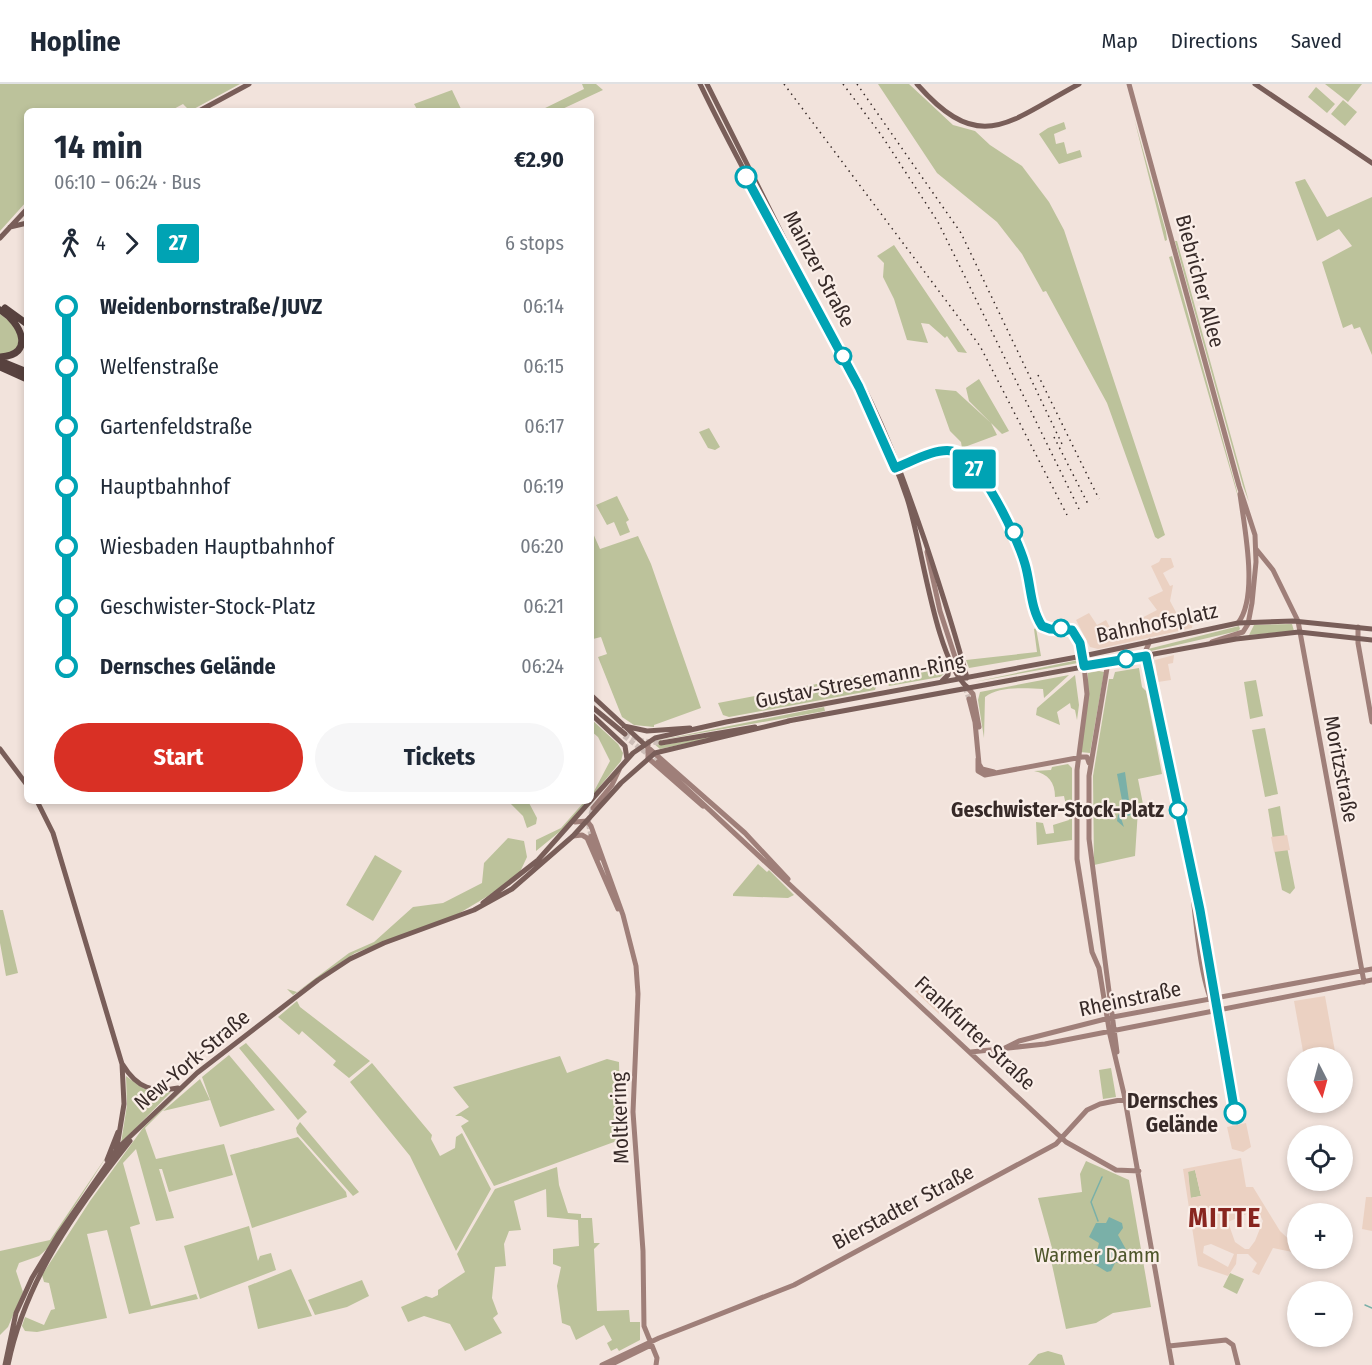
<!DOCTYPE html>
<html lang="en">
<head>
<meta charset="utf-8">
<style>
  :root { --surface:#fff; --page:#f6f6f7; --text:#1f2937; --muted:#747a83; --line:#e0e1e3; --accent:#d93025 }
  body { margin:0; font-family:"Fira Sans Condensed",sans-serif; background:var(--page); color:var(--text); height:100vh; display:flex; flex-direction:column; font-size:22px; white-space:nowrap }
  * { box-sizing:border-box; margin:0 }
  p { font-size:20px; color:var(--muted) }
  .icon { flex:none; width:33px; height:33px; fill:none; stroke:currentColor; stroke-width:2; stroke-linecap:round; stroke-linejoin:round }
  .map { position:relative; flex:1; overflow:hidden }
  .details { position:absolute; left:24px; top:24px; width:570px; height:696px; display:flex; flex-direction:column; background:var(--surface); border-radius:9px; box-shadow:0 3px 9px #0003 }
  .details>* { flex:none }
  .badge { padding:0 12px; border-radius:4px; font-size:21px; line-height:39px }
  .needle { width:39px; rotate:174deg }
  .fabs { position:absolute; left:1287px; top:963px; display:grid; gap:12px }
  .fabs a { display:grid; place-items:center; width:66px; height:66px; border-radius:50%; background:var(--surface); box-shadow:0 3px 9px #0003; font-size:30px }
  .map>.badge { position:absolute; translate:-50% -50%; box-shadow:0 0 0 3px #fff }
  .legs { display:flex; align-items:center; gap:9px; height:66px; padding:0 30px; font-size:20px }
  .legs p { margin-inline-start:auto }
  .overview { display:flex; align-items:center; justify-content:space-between; height:102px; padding:0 30px }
  h1 { font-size:33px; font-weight:700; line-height:45px }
  .action { display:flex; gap:12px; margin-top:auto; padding:12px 30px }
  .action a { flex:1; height:69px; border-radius:36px; background:var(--accent); color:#fff; font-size:24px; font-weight:700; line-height:69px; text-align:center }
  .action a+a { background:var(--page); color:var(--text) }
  ul { padding:0 30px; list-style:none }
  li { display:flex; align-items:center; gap:21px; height:60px; font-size:22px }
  li i { display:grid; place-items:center; width:9px; height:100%; margin:0 8px; background:currentColor }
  li i::after { content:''; width:15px; height:15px; margin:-8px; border:4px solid; border-radius:50%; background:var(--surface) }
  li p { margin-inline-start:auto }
  li:first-child i { background:linear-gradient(#0000 50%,currentColor 0) }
  li:last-child i { background:linear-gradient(currentColor 50%,#0000 0) }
  header { display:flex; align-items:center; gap:36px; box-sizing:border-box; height:84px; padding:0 30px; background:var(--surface); border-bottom:2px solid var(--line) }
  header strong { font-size:28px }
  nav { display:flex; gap:33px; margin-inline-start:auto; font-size:21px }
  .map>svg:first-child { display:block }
  .green { fill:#bcc29b }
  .plaza { fill:#ebd1c2; fill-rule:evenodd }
  .water { fill:#7ab0a8 }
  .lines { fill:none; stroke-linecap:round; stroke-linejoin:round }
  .stream { stroke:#7ab0a8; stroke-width:1.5 }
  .secondary-tunnel { stroke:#cdbeb8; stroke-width:5; stroke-dasharray:5 2.5; stroke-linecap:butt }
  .primary-tunnel { stroke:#cdbeb8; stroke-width:5; stroke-dasharray:5 2.5; stroke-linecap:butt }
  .secondary { stroke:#9f7f79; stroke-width:5 }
  .primary { stroke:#795e59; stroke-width:5 }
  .highway { stroke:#58423f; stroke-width:7 }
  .rail { stroke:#372a28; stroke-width:1.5; stroke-dasharray:1.5 4.5; stroke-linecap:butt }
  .line-1-casing { stroke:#fff; stroke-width:14 }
  .line-1 { stroke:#00a3b4; stroke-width:9 }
  .stop-1-dot { fill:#fff; stroke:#00a3b4; stroke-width:3 }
  .labels { text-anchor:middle; stroke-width:4.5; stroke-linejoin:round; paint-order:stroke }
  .street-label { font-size:21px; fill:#372a28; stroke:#faeee8 }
  .stop-label { font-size:21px; font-weight:bold; fill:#372a28; stroke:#faeee8; text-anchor:end }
  .park-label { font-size:21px; fill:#4e562b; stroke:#faeee8 }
  .district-label { font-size:27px; font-weight:bold; letter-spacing:1.5px; fill:#88251f; stroke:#faeee8 }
</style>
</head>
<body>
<header>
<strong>Hopline</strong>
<nav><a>Map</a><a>Directions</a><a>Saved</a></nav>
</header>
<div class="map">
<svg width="1372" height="1281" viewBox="0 0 1372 1281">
  <rect width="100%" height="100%" fill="#f2e3dc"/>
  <path class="green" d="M0,0h240l-50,27 -7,-7 -13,7h-143v90l-27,30z
    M582,0h14l7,6 -45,21h-19l45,-22z
    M878,0h31l44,41 22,6 15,14 32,21 27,36 15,28 101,305 -7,4 -3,-2 -48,-134 -61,-112 -3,1 -21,-38 -25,-32 -60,-49z
    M1325,0h37l-14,18z
    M1316,3l19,17 -8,9 -19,-16z
    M452,6l10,21h-44l-4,-7z
    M1343,16l14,12 -12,14 -14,-12z
    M1134,34l32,114 1,8 -2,1z
    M1064,38l2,7 -12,5 2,10 8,-2 3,12 13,-4 2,7 -23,7 -20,-30 9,-6z
    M1305,95l22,38 45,-20v158l-12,-28 -6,2 -2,-5 -9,4 -21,-66 30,-16 -13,-17 -22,12 -22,-59z
    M1175,157h2l72,261 -6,-16z
    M894,161l73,108 -9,-1 -11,-16 -2,2 -16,-14 -8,-1 7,20 -21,-3 -13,-41 -11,-22 1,-14 -7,-7z
    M1172,172l65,235 1,6 -69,-240z
    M0,230l17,13 2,17c-5,7 -10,10 -19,10z
    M979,295l30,52 -7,3 -33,-33 -3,-13z
    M935,305l21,2 35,32 6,12 -35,13 -1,-6 -11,-11z
    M709,344l11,19 -5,3 -7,-2 -9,-16z
    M617,412l12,24 -3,2 4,10 -10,4 -6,-14 -7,3 -11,-20z
    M592,447l8,18 38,-13 13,28 50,144 -47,17v2l-20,-2 -12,-8 -24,-60 9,-3 -6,-17 -8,2 -2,-6z
    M1292,540l2,7 -45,4 5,-10z
    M1239,542l1,3 -2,2 -87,20 -3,-2z
    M1036,544l5,28 -72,12 -3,-8 71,-8 -3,-23z
    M1078,576v3l-104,19z
    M945,579v10l-5,4 -51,9 -6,-10z
    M1139,584l3,19 4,4 16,83 -24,5 6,30 -6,1 -3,46 -41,9 -1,-89 16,-97h4l2,-7z
    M1099,587l5,1 -14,81 -10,-1 8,-54v-25z
    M869,590l6,1 2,9 -2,6 -146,27 -6,-2 -5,-12z
    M1069,591l-25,23 -1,-9c-17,-1 -44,-3 -58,8l-1,41 -6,-38 2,-8z
    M1075,591l4,30 -2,15 -2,-10 -4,-2 -1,-5 -13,9 3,13 -24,-10 1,-7z
    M1256,596l7,36 -13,3 -6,-37z
    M824,623l1,4 -164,29 1,5 7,-1 74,-13 -83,18 -7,-6 7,-3z
    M591,635l27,25 5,9 -2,8 -30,36 19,-36 -12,-24 -7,-6z
    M1265,644l13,66 -13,3 -13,-67z
    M1068,680l4,4v72l-35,5 -1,-23 7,1 3,11 8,-1 -1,-8 16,-5 -5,-24 -9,1c0,-15 -7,-23 -21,-26l17,-1 1,-3z
    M508,717h20l9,17 -1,6 -9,4 -4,-12z
    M585,717h2l-24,28 -27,22v-11l25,-12z
    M1280,722l5,32 -12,2 -5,-31z
    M508,754l16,3 3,16 -8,17 -31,22 -30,18 -103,39 -62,42 -6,-6 10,3 52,-39 25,-11 39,-35 30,-4 39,-20 2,-20z
    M1287,763l8,41 -5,6 -8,-4 -8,-41z
    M375,771l27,16 -29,50 -27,-16z
    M758,780l9,8 2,-2 25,25 -6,3 -55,-2v-2z
    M0,826h3l15,63 -12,3 -6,-33z
    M297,917l3,6 70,54 -21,17 -16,-13 3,-4 -34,-30 -3,4 -21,-18z
    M246,959l61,69 -9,8 -59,-72z
    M229,971l46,55 -55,17 -18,-50z
    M560,972l7,17 40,-14 12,3 2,82 -7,-2 -120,44 -33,-60 8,-5 -8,-5h-6l14,-9 -16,-20z
    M372,979l60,72 -1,4 9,17 15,-8 1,-11 6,-4 29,56 -35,62 -46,-95 -60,-74z
    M1111,984l5,29 -13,2 -4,-29z
    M198,991l-53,53 11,31 68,-15 9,31 -64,17 -7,-23h-3l15,49 -18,3 -20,-72 -13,14 17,61 -10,3 21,79 45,-12 2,5 -69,15 -22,-84 -20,4 20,84 -70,14 -12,-1 -3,-5 3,-9 19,8 7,-15 4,-1 -6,-26 -5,-1 -2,-7 48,-74 53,-73z
    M126,992c18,13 21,18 45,16l-50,51 6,-38z
    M200,995l10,21 -47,11z
    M300,1038l59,70 -6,4 -56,-63 -1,-5z
    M298,1053l48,55 1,5 -95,31 -22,-73z
    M110,1067l-63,98 -8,7 -20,7 -3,8 7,21 -15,35 -8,8v-84l50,-11z
    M1086,1077l43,19 22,127 -38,6 -17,10 -30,6 -17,-78 3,-3 -14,-50 44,-6 -2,-18z
    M557,1083l2,18 9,28 13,1v4h11l2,25h6l-6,6 3,62 32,-1 1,12h10v18l-21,11 -2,-3 -6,3 -4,-8 5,-3 -8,-15 -28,15 -6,-14 -8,-3 -5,-37 4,-19 -8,-3v-15l26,-3 -1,-26 -31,-3 -1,-28 -32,12 7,29 -12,1 -5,13 2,22 -11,1 -3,31 6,16 -5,4 9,15 -37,18 -15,-27 -26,-8 -16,6 -7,-15 25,-11 6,2 6,-3v-5l27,-18 -8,-18 38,-65z
    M1195,1086l6,26 -11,2 -2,-27z
    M249,1142l9,35 2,-5 11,-3 5,17 -76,29 -16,-53z
    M291,1185l21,47 -54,13 -10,-43z
    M1230,1189l14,6 -7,15 -14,-7z
    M362,1196l7,16 -22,11 -32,8 -7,-15z
    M1048,1267l14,4 3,10h-37l10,-11z"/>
  <path class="plaza" d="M1161,474h10l3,9 -11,6 7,13 3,-1 -3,16 8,15 15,4 -1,8 -94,21 -8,-2 -14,-27 13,-7 8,12 9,-5 7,13 44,-23 -9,-12 15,-7 -12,-25 8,-4z
    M1174,571l-1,8 -5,1 3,16 -13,2 -3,-22z
    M1287,751l3,15 -16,2 -3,-15z
    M935,904l4,26 -24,-23z
    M1325,912l11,61h-32l-10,-56z
    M1246,1039l5,24 -8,5 -11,-3 -5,-22z
    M1241,1074l5,29h7l27,44 17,16v6l-24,-5 -14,27 -7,-3 5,-9 -9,-9h-11l-1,10 -8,12 -30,-10 -15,-97zM1195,1086l6,26 -10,2 -3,-26zM1251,1128l9,3 3,6 -8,20 -6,8h-4l-10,-7 -7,-20zM1211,1160l23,10 -6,13 -25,-14 1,-7z
    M1366,1113h6v34l-10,-2z"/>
  <path class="water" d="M1125,688l6,43 -10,3 3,9 -7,-6 1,-6 6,-4 -7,-37z
    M1109,1133l13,6 1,5 -5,7 10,18 -4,9 -9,1 -4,8 -4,1 -13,-8 5,-21 -10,-6 7,-14h10z"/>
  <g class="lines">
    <path class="stream" d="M1098,1137l-7,-19 11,-25
      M1365,1221l7,3"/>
    <path class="secondary-tunnel" d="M958,582l11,33
      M624,652l34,26
      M591,752l-3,-14 5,-14"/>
    <path class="primary-tunnel" d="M625,650l18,7 18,2"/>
    <path class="secondary" d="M1129,0l110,402 16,49 1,27 -4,41 -4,21 -5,8 -31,10
      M1256,465l17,21 25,51 66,361
      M927,468l13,59 18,55
      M1238,539c21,-27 6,-97 2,-129
      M1358,543v16l14,79
      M1151,570l3,31c14,65 28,130 37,195 5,36 8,101 25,131
      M1083,572l4,38 -10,76v89l15,93 7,16 11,67 14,59 48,271
      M1108,578l-19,114v63l28,213
      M1150,590l-5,-22 5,-11
      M967,603l6,7 6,33
      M969,615l6,23 4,42 3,5 12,3
      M644,660l101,89 43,46
      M648,661v13l55,48
      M978,675v12l7,4 97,-18h5l2,6
      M658,678l408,380 50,28 23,1
      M593,724l19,-23 7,-15
      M575,738l12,-1 4,5 32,89 13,51 2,28 -5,118 10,139 1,75 13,32 -1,7
      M573,752l9,-1 5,3 31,71
      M591,752l9,22
      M1196,811l20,115
      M1005,964l14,-7 94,-24 259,-48
      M971,968l74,-8 327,-64
      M1169,1262l57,-6 7,5 5,20
      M602,1281l57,-27 135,-53 262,-141 31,-34 13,-6 25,-5
      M610,1281l41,-20"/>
    <path class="primary" d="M700,0c41,85 88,166 131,249 28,54 57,108 76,165 15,45 28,161 60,189
      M707,0l78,156
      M917,0c64,73 92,37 162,0
      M1255,0l117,79
      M199,27l50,-27
      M10,143l17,-4
      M0,154l27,-29
      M849,276c35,62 53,115 76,181 15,45 30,91 42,137
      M942,597l6,-6 1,-12
      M591,611l53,49
      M591,622l34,28
      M591,630l34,32 2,13
      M788,637l448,-82 63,-7 73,8
      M624,642l23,5 43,-3
      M661,659l94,-16
      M0,665l27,36
      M37,717l16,32 69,231 2,40 -9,55
      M483,819l55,-43 95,-107 22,-15 71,-16 362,-67 150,-32 55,-2 79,8
      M123,981c14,23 30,28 55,23
      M107,1076l11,-28
      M5,1281l11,-52 16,-35 26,-43 61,-88 78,-74 121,-93 32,-21 34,-16 90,-33 38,-21 61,-53 48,-53 34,-30 134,-32
      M8,1281c17,-85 69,-157 122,-224"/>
    <path class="highway" d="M5,224l22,16
      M0,226c21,12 36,45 0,47
      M0,277l27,11
      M0,283l27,12"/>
    <path class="rail" d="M784,0l196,262 87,169
      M843,0l39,52 56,86 141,287
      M857,0l104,149 101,211
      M1038,291l61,124
      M1054,353l34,67"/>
  </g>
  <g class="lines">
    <defs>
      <path id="line-1" d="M746,93l113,210 36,81c16,-6 40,-20 57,-17 27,4 66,88 73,113 6,20 5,44 17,62l8,3 22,1 8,13 4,23 62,-10 54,254 35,203"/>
    </defs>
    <use href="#line-1" class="line-1-casing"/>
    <use href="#line-1" class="line-1"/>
  </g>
  <g class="stop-1-dot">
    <circle cx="746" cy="93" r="10"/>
    <circle cx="843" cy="272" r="8"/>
    <circle cx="1014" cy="448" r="8"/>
    <circle cx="1061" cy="544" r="8"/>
    <circle cx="1126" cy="575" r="8"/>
    <circle cx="1178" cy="726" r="8"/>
    <circle cx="1235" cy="1029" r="10"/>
  </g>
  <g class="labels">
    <g class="street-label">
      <text transform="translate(819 185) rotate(62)" y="7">Mainzer Straße</text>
      <text transform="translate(1200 197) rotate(75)" y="7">Biebricher Allee</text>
      <text transform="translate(1157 539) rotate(-12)" y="7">Bahnhofsplatz</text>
      <text transform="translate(860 597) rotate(-11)" y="7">Gustav-Stresemann-Ring</text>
      <text transform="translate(1341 685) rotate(79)" y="7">Moritzstraße</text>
      <text transform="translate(1130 915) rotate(-12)" y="7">Rheinstraße</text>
      <text transform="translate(975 949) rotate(43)" y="7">Frankfurter Straße</text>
      <text transform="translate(192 976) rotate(-40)" y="7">New-York-Straße</text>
      <text transform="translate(620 1034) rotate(-92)" y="7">Moltkering</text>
      <text transform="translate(903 1123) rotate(-28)" y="7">Bierstadter Straße</text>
    </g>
    <g class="stop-label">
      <text x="1164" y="733">Geschwister-Stock-Platz</text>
      <text x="1218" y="1024">Dernsches<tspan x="1218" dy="24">Gelände</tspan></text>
    </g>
    <g class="park-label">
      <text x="1097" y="1178">Warmer Damm</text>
    </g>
    <g class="district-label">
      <text x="1225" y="1143">MITTE</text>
    </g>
  </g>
</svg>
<div class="fabs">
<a><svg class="needle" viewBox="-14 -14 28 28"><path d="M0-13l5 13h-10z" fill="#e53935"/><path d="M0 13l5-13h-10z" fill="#747a83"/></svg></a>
<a><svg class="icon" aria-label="locate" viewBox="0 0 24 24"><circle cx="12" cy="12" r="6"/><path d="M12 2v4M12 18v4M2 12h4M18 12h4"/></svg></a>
<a>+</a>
<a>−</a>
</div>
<b class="badge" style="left:974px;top:385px;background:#00a3b4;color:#fff">27</b>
<section class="details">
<div class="overview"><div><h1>14 min</h1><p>06:10 – 06:24 · Bus</p></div><b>€2.90</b></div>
<div class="legs"><svg class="icon" aria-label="walk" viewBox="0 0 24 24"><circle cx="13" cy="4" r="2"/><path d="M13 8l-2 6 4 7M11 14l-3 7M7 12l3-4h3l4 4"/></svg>4<svg class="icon" aria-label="forward" viewBox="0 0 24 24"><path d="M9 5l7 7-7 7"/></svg><b class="badge" style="background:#00a3b4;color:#fff">27</b><p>6 stops</p></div>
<ul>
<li><i style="color:#00a3b4"></i><b>Weidenbornstraße/JUVZ</b><p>06:14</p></li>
<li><i style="color:#00a3b4"></i><span>Welfenstraße</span><p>06:15</p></li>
<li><i style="color:#00a3b4"></i><span>Gartenfeldstraße</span><p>06:17</p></li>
<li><i style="color:#00a3b4"></i><span>Hauptbahnhof</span><p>06:19</p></li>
<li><i style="color:#00a3b4"></i><span>Wiesbaden Hauptbahnhof</span><p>06:20</p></li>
<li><i style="color:#00a3b4"></i><span>Geschwister-Stock-Platz</span><p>06:21</p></li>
<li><i style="color:#00a3b4"></i><b>Dernsches Gelände</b><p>06:24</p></li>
</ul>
<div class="action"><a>Start</a><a>Tickets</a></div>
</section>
</div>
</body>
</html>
